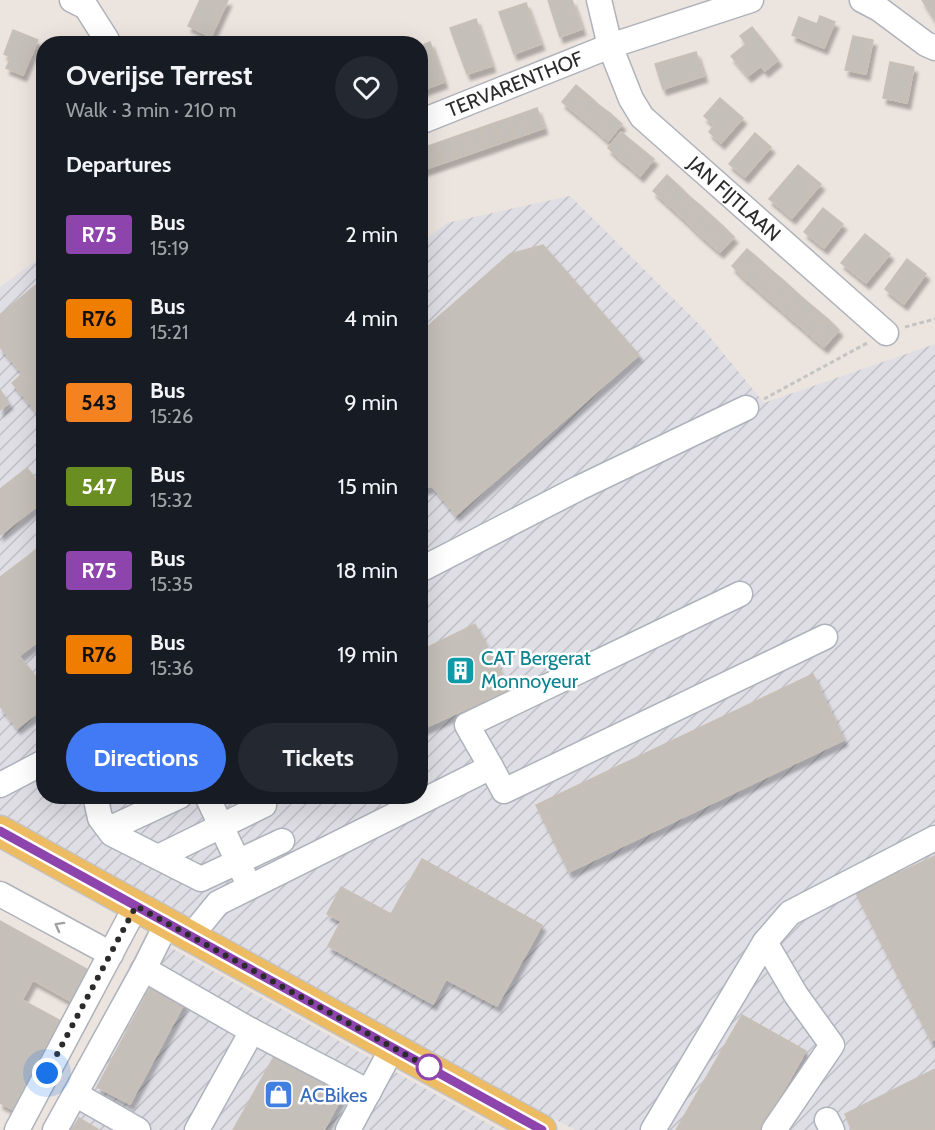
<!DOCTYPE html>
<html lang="en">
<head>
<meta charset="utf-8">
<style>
  :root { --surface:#171b24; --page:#242831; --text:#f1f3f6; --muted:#9ea1a6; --accent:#427af5 }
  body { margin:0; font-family:Cabin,sans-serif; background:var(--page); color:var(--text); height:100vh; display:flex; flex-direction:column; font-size:22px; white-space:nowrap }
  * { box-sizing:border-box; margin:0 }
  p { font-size:20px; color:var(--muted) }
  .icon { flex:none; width:33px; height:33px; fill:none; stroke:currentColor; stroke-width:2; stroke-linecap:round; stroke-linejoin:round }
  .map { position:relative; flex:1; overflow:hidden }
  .sheet { position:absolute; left:36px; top:36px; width:392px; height:768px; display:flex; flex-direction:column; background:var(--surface); border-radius:24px; box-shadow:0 6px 24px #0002 }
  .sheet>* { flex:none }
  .badge { padding:0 12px; border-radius:4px; font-size:21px; line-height:39px }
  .you { position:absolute; width:30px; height:30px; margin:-15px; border:4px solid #fff; border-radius:50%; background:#1a73e8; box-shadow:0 0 0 9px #1a73e833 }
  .map>.badge { position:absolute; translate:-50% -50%; box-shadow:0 0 0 3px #fff }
  h2 { padding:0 30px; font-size:22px; line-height:54px }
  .round { display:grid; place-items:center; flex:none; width:63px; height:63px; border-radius:32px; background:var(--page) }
  .overview { display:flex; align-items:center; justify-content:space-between; height:102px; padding:0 30px }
  h1 { font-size:28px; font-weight:700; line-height:45px }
  .cta { display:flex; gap:12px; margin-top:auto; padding:12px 30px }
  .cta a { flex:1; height:69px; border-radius:36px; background:var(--accent); color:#fff; font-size:24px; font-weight:700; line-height:69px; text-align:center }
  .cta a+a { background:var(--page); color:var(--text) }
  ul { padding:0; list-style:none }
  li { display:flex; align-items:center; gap:18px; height:84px; padding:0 30px }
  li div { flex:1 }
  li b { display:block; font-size:22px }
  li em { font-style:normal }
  li .badge { min-width:66px; font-weight:700; text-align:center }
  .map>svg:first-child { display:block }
  .industrial { fill:url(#industrial-furrows) }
  .building { fill:#c5bfb9; stroke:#c8c0b7; stroke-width:1.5; filter:url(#shadow) }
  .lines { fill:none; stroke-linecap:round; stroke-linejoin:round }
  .minor-casing { stroke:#aeb2bb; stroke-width:27 }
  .major-casing { stroke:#c4c4c4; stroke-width:33 }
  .path { stroke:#c4c4c4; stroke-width:3; stroke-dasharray:4.5 3; stroke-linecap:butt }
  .minor { stroke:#fff; stroke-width:24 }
  .major { stroke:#edbb62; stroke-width:30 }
  .oneway { stroke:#a0a0a0 }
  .line-casing { stroke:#fff; stroke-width:14 }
  .line { stroke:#8e44ad; stroke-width:9 }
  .walk { stroke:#2b2b2b; stroke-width:6; stroke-dasharray:0 10.8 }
  .stop-dot { fill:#fff; stroke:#8e44ad; stroke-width:3 }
  .labels { text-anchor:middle; stroke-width:5; stroke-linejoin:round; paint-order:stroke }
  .street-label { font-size:20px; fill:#2b2b2b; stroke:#fff }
  .culture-label { font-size:20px; fill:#0d838f; stroke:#fff; text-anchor:start }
  .shop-label { font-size:20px; fill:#366cbe; stroke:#fff; text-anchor:start }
</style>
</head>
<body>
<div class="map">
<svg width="935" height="1130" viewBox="0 0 935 1130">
  <defs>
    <pattern id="industrial-furrows" width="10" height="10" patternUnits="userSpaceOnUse" patternTransform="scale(1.5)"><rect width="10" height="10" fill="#dfdee5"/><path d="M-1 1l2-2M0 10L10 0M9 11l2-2" fill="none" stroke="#c0bfc5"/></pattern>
    <filter id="shadow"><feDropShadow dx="3.5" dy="6" stdDeviation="1.5" flood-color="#0004"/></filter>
  </defs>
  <rect width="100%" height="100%" fill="#ece4de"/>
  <path class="industrial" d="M570,196l130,129 64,78 171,-59v786h-360l-575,-314v-529l43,-31 1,540h376v-552l27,-21z
    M146,934l354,196h-456z"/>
  <path class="building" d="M200,0h28l-17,37 -23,-11z
    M548,0h24l10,29 -22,8z
    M922,0h13v18l-1,1z
    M526,3l15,41 -27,10 -15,-42z
    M820,16l15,6 -11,26 -32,-13 7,-18 18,7z
    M476,19l16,47 -25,8 -17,-46z
    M752,27l26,33 -13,11 -4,-5 -13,10 -17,-20 15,-12 -6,-8z
    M13,30l25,10 -15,35 -17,-7 5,-11 -7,-3z
    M853,36l20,4 -7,34 -21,-4z
    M430,42l14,40 -24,9v-45z
    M696,52l8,24 -41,13 -8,-25z
    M890,62l24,5 -7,36 -24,-5z
    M576,85l12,10 -14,17 -12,-10z
    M588,95l11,10 -14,16 -11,-9z
    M720,98l23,20 -22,25 -12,-11 5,-7 -10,-9z
    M599,105l12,9 -14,17 -12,-10z
    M537,108l7,20 -14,5 -7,-20z
    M523,113l7,20 -15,5 -6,-20z
    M611,114l11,10 -14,17 -11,-10z
    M509,118l6,20 -14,5 -7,-20z
    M494,123l7,20 -14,5 -7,-20z
    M480,128l7,20 -15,5 -7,-20z
    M621,132l11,9 -13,17 -11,-10z
    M465,133l7,20 -14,5 -7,-20z
    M755,133l16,14 -26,30 -16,-13z
    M451,138l7,20 -15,5 -6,-20z
    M632,141l11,9 -14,16 -10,-8z
    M437,143l6,20 -14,5 -7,-20z
    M422,148l7,20 -9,3v-22z
    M643,150l11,9 -14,17 -11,-10z
    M798,165l23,19 -29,34 -23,-19z
    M667,175l11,10 -14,16 -11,-10z
    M678,185l11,11 -14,15 -11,-10z
    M689,196l12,10 -15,15 -11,-10z
    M701,206l11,10 -15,16 -11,-11z
    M823,208l20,16 -19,24 -20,-16z
    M712,216l11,10 -15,16 -11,-10z
    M723,226l11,11 -14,15 -12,-10z
    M865,234l25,20 -24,29 -25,-20z
    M543,245l96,110 -183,160 -24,-29 -12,4v-157l90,-79z
    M747,249l12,10 -16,18 -11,-11z
    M759,259l11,10 -15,18 -12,-10z
    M907,259l19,15 -22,30 -19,-15z
    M770,269l12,10 -16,18 -11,-10z
    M44,278v121l-44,-52v-32z
    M782,279l11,10 -15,18 -12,-10z
    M793,289l11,10 -15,18 -11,-10z
    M804,299l12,10 -15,18 -12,-10z
    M816,309l12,10 -16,18 -11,-10z
    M828,319l11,11 -15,17 -12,-10z
    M22,374l22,25v21l-32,-37z
    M0,390l9,13 -9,7z
    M27,468l17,22v11l-44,34v-46z
    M44,544v93l-25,19 25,31v21l-27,20 -17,-22v-129z
    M475,624l35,65 -90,41v-79z
    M813,674l31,66 -275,132 -33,-67z
    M935,856v183l-4,2 -75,-148z
    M422,859l120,66 -45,81 -51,-27 -13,25 -105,-58 13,-25 -14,-7 14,-27 50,27z
    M0,921l92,51 -18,31 -41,-23 -11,20 41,22 -49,88 -14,-7z
    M152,984l33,18 -55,102 -33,-17z
    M742,1015l64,36 -45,79h-85z
    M276,1053l69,38 -21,39h-91z
    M935,1069v61h-83l-7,-16z
    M79,1118l20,12h-27z"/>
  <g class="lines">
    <defs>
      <g id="minor">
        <path d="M72,0l14,7 21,33"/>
        <path d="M599,0l11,46 141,-46"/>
        <path d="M862,0l17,9 47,35 9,4"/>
        <path id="s1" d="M420,122l190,-76 21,53 11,18 244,216"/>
        <path d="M420,570l159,-82 167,-80"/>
        <path d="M491,767l-24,-42 273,-131"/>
        <path d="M0,785l44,-23"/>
        <path d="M98,796l-2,4 4,18 12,16 89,45 81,-38"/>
        <path d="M207,796l38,81"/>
        <path d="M109,829l71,-33"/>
        <path d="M158,857l106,-52"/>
        <path d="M0,894l111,60"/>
        <path d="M191,936l27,-33 273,-136 13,24 321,-154"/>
        <path d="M765,942l31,53 36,50 -58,85"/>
        <path d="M144,969l108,62 -55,99"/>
        <path d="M252,1031l117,61"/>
        <path d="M75,1094l69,-125 23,-46"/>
        <path d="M827,1120l5,10"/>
        <path d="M17,1130l119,-224"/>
        <path d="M55,1130l20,-36 63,36"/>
        <path d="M348,1130l45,-83"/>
        <path d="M653,1130l112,-188 25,-29 145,-75"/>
      </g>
      <path id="major" d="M0,831l541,299"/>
    </defs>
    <use href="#minor" class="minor-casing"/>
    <use href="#major" class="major-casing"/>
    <path class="path" d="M905,327l30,-8
      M764,399l105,-57"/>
    <use href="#minor" class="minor"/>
    <use href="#major" class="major"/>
  </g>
  <defs><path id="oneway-chevron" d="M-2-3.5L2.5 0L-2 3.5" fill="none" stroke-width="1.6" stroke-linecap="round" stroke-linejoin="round" transform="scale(1.5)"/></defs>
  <use class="oneway" href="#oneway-chevron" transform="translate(59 926) rotate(-151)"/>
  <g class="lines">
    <defs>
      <path id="line" d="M0,831l542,299"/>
    </defs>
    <use href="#line" class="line-casing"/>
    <use href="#line" class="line"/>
    <path class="walk" d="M47,1073l89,-167 294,162 -1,-1"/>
  </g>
  <defs>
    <symbol id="building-square" viewBox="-11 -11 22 22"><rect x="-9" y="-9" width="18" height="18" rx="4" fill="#0f9aa8" stroke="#fff"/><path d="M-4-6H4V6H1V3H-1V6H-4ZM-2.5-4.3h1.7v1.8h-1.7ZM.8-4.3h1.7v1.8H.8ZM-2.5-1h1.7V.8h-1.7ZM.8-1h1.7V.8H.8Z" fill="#fff"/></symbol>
    <symbol id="shop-square" viewBox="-11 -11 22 22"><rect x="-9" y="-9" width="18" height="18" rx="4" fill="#3f7fe0" stroke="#fff"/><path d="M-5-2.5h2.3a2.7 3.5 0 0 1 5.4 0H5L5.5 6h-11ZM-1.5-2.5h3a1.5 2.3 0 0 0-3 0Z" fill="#fff"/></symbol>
  </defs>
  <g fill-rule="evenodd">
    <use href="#building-square" x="444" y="654" width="33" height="33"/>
    <use href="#shop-square" x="262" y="1078" width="33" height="33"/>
  </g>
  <circle class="stop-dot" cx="429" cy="1067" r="12"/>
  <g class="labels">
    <g class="street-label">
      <text dy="7" stroke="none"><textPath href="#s1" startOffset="102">TERVARENTHOF</textPath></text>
      <text dy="7" stroke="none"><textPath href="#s1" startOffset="406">JAN FIJTLAAN</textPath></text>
    </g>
    <g class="culture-label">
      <text x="481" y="665">CAT Bergerat<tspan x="481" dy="23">Monnoyeur</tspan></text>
    </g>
    <g class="shop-label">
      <text x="300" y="1102">ACBikes</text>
    </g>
  </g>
</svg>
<div class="you" style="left:47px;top:1073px"></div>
<section class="sheet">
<div class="overview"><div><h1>Overijse Terrest</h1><p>Walk · 3 min · 210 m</p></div><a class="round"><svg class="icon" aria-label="heart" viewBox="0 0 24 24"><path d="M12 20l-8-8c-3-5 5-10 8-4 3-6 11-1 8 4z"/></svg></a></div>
<h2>Departures</h2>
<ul>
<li><span class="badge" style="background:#8e44ad;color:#fff">R75</span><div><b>Bus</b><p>15:19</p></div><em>2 min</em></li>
<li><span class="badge" style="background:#ef7d00;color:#111">R76</span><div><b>Bus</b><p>15:21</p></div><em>4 min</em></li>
<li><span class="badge" style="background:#f58220;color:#111">543</span><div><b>Bus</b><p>15:26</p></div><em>9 min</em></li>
<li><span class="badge" style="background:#6b8e23;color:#fff">547</span><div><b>Bus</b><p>15:32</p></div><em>15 min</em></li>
<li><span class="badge" style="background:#8e44ad;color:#fff">R75</span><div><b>Bus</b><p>15:35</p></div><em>18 min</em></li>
<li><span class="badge" style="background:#ef7d00;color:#111">R76</span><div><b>Bus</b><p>15:36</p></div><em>19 min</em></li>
</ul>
<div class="cta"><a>Directions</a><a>Tickets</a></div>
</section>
</div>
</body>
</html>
